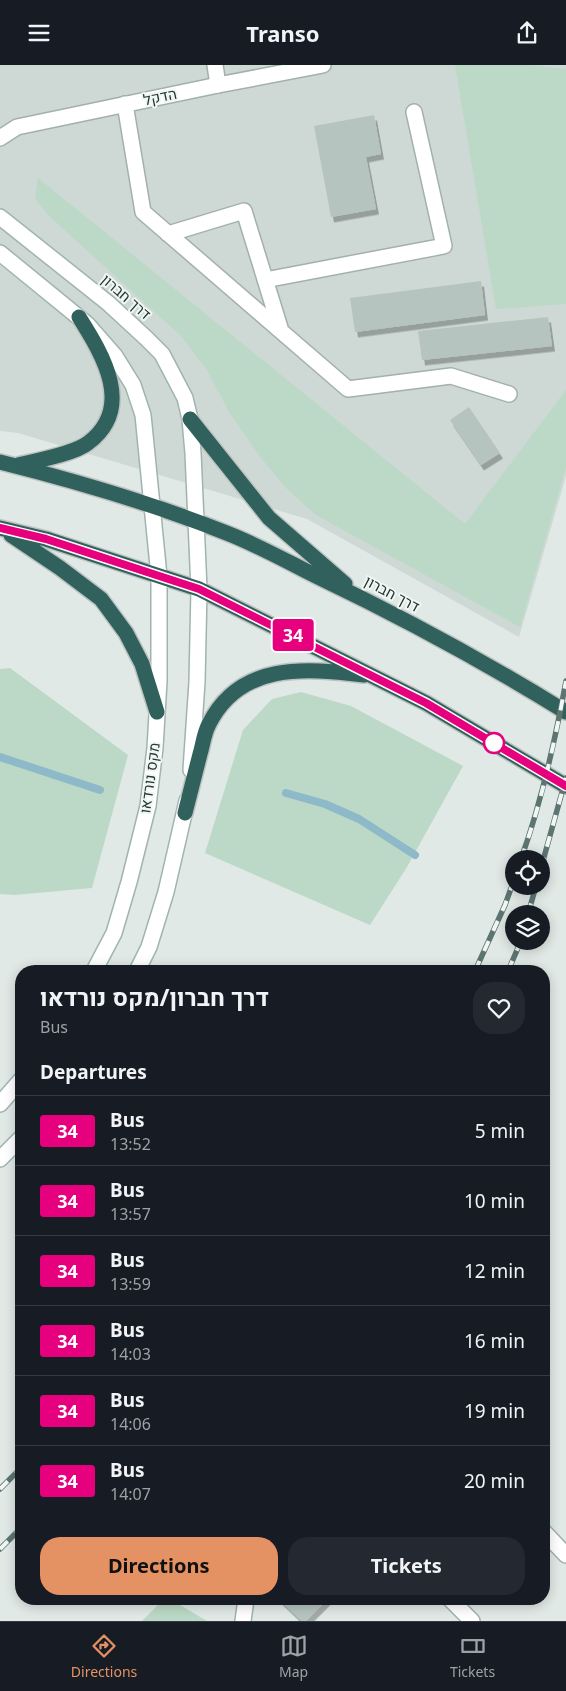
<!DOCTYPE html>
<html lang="en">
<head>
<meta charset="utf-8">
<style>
  :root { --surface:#171b24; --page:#242831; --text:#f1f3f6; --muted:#9ea1a6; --line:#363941; --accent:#e49164 }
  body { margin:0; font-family:"Noto Sans",Heebo,sans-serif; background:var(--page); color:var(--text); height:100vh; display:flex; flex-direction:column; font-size:19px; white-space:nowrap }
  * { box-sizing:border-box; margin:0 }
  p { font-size:16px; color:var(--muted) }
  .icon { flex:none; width:28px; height:28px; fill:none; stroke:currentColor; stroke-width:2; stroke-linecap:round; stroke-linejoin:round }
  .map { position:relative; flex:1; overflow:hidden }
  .details { position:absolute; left:15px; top:900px; width:535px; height:640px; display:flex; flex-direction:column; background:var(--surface); border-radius:20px; box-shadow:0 2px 12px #0003 }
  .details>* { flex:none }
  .badge { padding:0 10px; border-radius:4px; font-size:18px; line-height:32px }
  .buttons { position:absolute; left:505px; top:785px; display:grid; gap:10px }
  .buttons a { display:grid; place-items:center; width:45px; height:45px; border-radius:50%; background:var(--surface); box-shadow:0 2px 12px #0003; font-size:25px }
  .map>.badge { position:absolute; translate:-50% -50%; box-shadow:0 0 0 2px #fff }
  h2 { padding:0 25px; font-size:19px; line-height:45px }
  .round { display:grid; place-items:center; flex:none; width:52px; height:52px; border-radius:20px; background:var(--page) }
  .overview { display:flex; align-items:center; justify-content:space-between; height:85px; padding:0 25px }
  h1 { font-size:24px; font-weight:700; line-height:38px }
  .cta { display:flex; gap:10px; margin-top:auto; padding:10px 25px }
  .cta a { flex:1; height:58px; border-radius:20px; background:var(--accent); color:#111; font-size:20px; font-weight:700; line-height:58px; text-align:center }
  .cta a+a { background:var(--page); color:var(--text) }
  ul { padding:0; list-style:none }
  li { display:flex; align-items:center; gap:15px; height:70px; padding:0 25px; border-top:1px solid var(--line) }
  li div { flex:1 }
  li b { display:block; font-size:19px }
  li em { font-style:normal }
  li .badge { min-width:55px; font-weight:700; text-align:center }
  header { display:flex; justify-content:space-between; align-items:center; height:65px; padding:0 25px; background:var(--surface); font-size:22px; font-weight:700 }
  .dock { display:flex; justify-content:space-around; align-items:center; height:70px; border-top:1px solid var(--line); background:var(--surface); font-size:14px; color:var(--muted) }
  .dock a { display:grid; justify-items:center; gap:2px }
  .dock .current { color:var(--accent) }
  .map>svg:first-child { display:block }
  .built { fill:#ced9d5 }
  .green { fill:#bbd9c6 }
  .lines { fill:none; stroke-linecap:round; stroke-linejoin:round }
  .stream { stroke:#8db9c9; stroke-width:8 }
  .building { fill:#b6c4bf; filter:url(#shadow) }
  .lane-casing { stroke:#a4b0ad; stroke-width:18 }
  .street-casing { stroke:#a4b0ad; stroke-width:18 }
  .secondary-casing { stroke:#a0b4af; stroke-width:18 }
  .highway-casing { stroke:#bdc3c2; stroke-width:18 }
  .lane { stroke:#fff; stroke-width:15 }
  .street { stroke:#fff; stroke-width:15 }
  .secondary { stroke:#fff; stroke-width:15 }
  .highway { stroke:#31615c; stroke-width:15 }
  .rail-casing { stroke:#5d7470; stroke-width:5.5 }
  .rail { stroke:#f0f6f4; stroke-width:4; stroke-dasharray:11; stroke-linecap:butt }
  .line-casing { stroke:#fff; stroke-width:11 }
  .line { stroke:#e6007e; stroke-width:8 }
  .stop-dot { fill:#fff; stroke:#e6007e; stroke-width:2.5 }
  .labels { text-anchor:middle; stroke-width:4; stroke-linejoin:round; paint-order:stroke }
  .street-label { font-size:15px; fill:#233834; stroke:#f0f6f4 }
</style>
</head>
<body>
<header><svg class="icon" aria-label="menu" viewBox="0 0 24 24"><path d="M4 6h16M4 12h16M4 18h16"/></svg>Transo<svg class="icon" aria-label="share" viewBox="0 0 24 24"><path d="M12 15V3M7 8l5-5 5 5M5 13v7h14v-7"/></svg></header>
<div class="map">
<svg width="566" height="1556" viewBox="0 0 566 1556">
  <defs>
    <filter id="shadow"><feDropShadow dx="3" dy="5.5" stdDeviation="0" flood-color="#0004"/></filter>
  </defs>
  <rect width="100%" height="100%" fill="#e0e9e6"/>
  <path class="built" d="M0,0h566v411l-47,161 -212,-118 -289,-86 -18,-2z"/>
  <path class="green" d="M455,0h75l36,4v235l-70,5z
    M38,113l427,346 101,-134v77l-46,160 -204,-112 -30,-27 -25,-30 -32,-46 -22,-42 -26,-34 -133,-121 -13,-16z
    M10,603l118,87 -36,133 -78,7 -14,-1v-225z
    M301,627l50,14 112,60 -56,101 -37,58 -165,-72 38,-123 29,-31z
    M164,1534h6l37,22h-65z"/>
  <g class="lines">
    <path class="stream" d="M0,692l100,33
      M286,728l39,11 34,15 56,36"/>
  </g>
  <path class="building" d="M374,50l7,39 -15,3 10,52 -45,8 -17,-91z
    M481,216l4,34 -130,17 -5,-34z
    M548,252l4,29 -130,14 -4,-29z
    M469,342l31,46 -19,12 -31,-45z
    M279,1534h49l-22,22h-4z"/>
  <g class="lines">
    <defs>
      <path id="lane" d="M215,0l3,20
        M125,39l18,108 205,177 103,-13 58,18
        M168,169l76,-23 37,120
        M265,215l179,-34 -30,-134
        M544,1467l22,23
        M450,1534l22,22
        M243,1556l3,-22"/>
      <path id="street" d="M0,73l17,-11 201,-42 105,-20"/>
      <path id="secondary" d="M0,152l108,86 38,35 16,16 23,44 5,21 3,34 6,136 -2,93 -6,88
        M0,188l87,71 28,32 18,29 10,30 16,161v105l-4,67 -7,58 -19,76 -15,51 -20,38
        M137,906l12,-24 17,-55 21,-91
        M0,1039l21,-24
        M0,1094l21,-21"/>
      <path id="highway" d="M190,354l79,99 76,66
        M0,397c76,19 151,41 224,70 32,12 62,29 92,44 86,41 169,86 250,136
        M18,400c17,-4 56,-11 70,-22 47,-35 15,-88 -9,-126
        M0,463l46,11 153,50 227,114 140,83
        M11,470l49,33 41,31 25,34 16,31 15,48
        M185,748c5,-20 10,-40 15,-59 3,-10 4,-21 9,-30 31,-62 96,-56 155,-49"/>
    </defs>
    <use href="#lane" class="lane-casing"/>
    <use href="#street" class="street-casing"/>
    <use href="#secondary" class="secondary-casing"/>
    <use href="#highway" class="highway-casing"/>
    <use href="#lane" class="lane"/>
    <use href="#street" class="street"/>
    <use href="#secondary" class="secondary"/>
    <use href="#highway" class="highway"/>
    <defs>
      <path id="rail" d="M521,794c21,-58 34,-118 45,-178
        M541,803l25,-90
        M528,849l8,-28
        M475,906l30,-66 9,-25
        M508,906l13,-30
        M0,1424l21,-21
        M0,1484l21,-21"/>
    </defs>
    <use href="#rail" class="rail-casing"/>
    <use href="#rail" class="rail"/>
  </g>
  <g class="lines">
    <defs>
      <path id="line" d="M0,463l46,11 153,50 227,114 140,83"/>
    </defs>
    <use href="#line" class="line-casing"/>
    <use href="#line" class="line"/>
  </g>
  <circle class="stop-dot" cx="494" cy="678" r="10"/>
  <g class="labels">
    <g class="street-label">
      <text transform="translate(160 32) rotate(-12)" y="5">הדקל</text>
      <text transform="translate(126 232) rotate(41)" y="5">דרך חברון</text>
      <text transform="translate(392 529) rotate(28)" y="5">דרך חברון</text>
      <text transform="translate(150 713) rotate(-82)" y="5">מקס נורדאו</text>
    </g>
  </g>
</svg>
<div class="buttons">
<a><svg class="icon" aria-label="locate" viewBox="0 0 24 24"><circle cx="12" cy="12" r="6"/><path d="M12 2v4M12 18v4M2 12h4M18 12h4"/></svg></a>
<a><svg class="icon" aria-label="layers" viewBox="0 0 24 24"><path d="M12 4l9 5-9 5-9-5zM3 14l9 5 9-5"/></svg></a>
</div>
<b class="badge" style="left:293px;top:570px;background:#e6007e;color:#fff">34</b>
<section class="details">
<div class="overview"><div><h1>דרך חברון/מקס נורדאו</h1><p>Bus</p></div><a class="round"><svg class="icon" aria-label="heart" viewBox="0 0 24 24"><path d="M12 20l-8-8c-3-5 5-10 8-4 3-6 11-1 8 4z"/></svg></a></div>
<h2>Departures</h2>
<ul>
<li><span class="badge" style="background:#e6007e;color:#fff">34</span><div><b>Bus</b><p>13:52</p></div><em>5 min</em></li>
<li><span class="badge" style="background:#e6007e;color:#fff">34</span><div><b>Bus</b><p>13:57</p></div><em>10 min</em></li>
<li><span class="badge" style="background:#e6007e;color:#fff">34</span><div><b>Bus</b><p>13:59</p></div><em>12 min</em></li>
<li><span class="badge" style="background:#e6007e;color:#fff">34</span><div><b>Bus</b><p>14:03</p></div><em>16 min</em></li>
<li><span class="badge" style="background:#e6007e;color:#fff">34</span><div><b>Bus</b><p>14:06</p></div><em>19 min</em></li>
<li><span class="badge" style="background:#e6007e;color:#fff">34</span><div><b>Bus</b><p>14:07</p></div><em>20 min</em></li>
</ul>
<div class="cta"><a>Directions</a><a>Tickets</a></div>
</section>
</div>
<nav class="dock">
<a class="current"><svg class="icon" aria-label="directions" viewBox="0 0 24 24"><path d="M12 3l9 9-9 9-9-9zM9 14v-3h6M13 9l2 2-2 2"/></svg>Directions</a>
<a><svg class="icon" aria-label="map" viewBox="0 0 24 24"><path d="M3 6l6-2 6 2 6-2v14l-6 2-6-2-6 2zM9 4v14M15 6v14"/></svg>Map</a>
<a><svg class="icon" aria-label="tickets" viewBox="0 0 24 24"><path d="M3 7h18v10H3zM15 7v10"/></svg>Tickets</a>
</nav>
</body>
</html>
